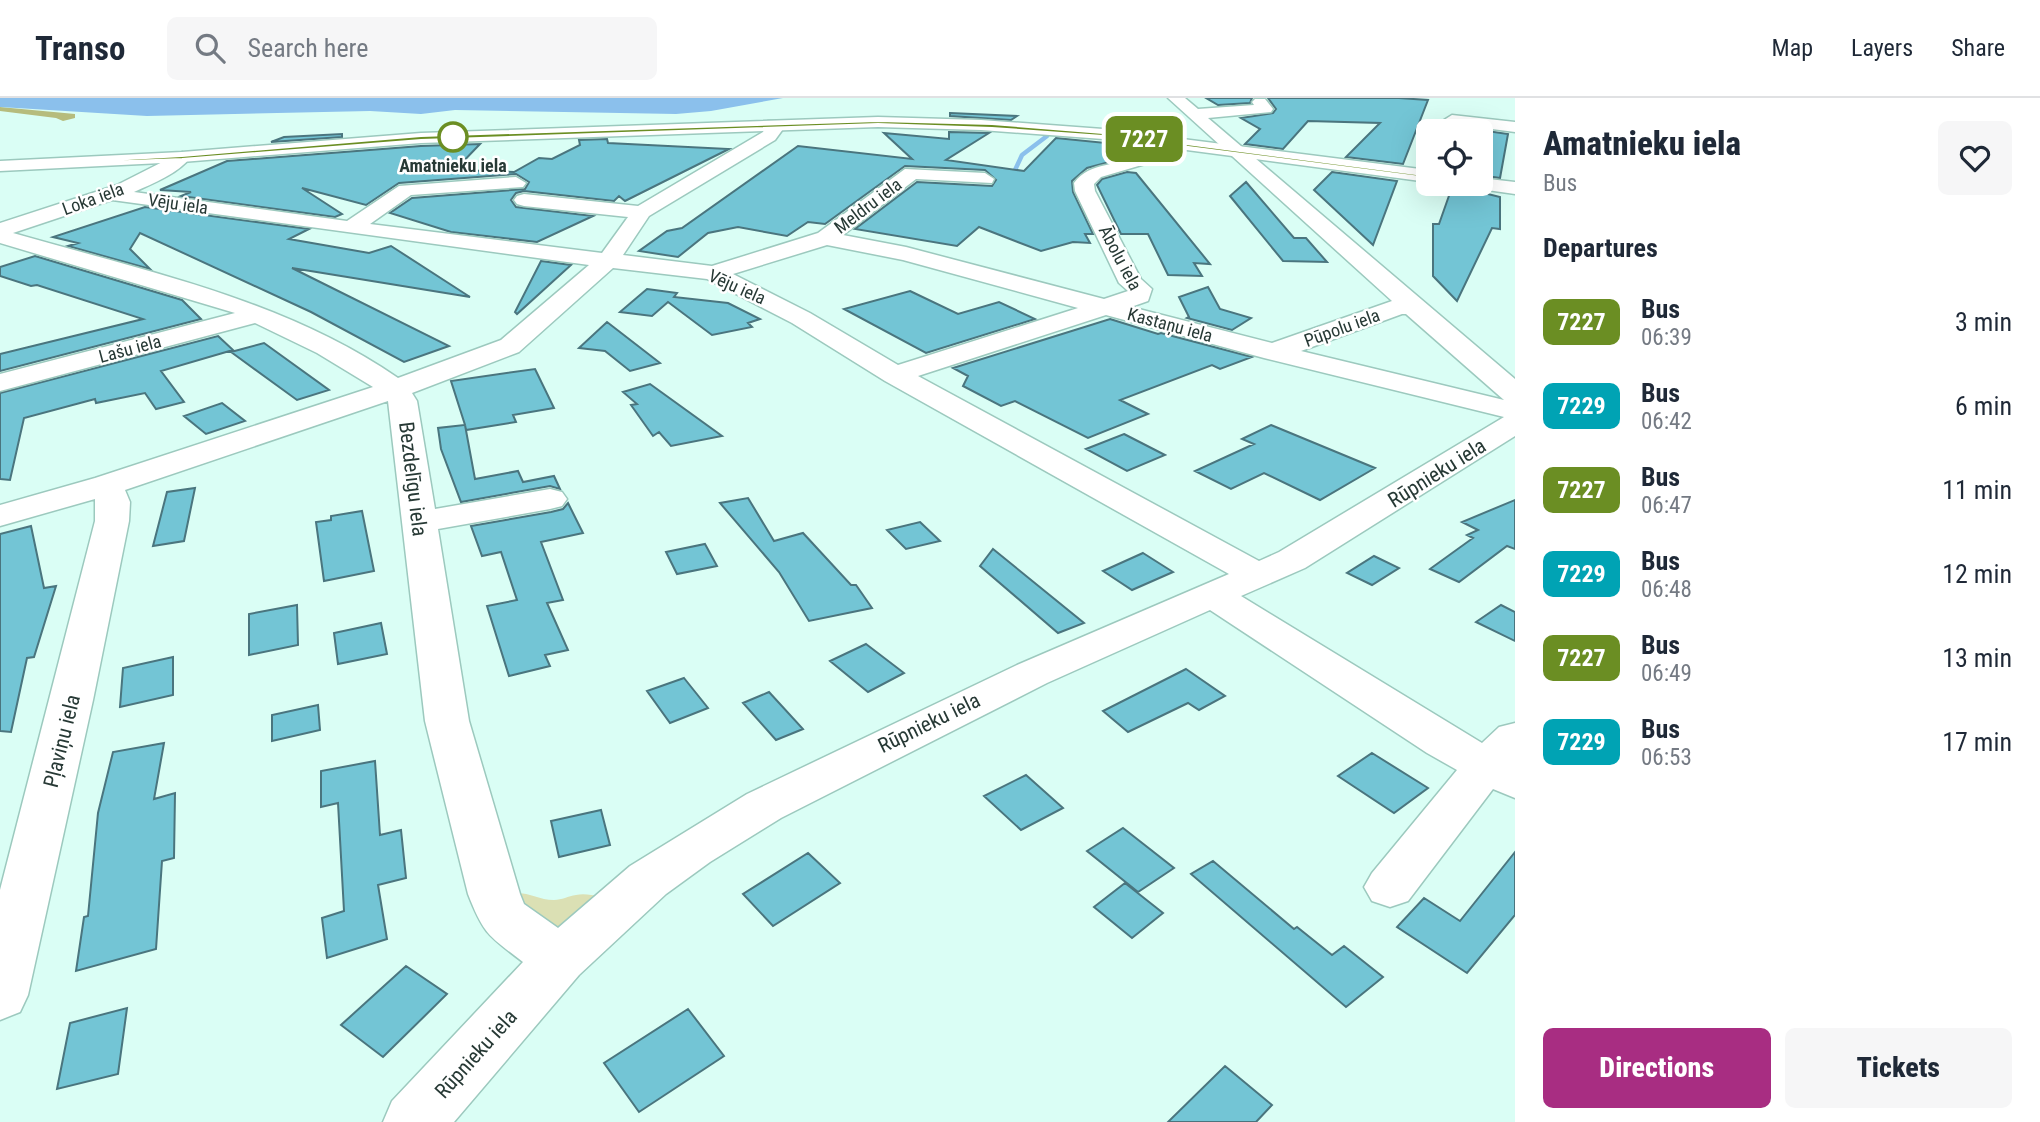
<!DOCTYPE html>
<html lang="en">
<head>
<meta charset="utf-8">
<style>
  :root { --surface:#fff; --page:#f6f6f7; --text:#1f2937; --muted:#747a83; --line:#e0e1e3; --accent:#a82d82 }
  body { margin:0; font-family:"Roboto Condensed",sans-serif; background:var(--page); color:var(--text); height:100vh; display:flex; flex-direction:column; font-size:26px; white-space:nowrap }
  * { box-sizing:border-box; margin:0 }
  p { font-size:23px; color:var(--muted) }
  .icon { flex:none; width:38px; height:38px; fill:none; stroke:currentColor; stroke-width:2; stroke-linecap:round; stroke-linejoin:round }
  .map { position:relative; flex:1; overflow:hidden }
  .drawer { display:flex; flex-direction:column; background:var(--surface); width:525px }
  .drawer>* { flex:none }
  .badge { padding:0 14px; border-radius:10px; font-size:24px; line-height:46px }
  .buttons { position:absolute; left:1416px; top:21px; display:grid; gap:14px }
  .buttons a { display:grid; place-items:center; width:77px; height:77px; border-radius:10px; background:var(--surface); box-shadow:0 7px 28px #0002; font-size:35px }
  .map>.badge { position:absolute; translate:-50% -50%; box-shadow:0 0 0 4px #fff }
  h2 { padding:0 28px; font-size:26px; line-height:63px }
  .round { display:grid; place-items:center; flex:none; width:74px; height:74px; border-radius:10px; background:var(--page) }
  .head { display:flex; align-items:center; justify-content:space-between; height:119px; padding:0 28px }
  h1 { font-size:33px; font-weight:800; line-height:52px }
  .button { display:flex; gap:14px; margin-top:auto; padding:14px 28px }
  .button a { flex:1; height:80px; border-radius:10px; background:var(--accent); color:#fff; font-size:28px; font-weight:800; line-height:80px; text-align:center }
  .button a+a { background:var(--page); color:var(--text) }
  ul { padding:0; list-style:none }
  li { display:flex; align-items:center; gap:21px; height:84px; padding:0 28px }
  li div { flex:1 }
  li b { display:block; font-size:26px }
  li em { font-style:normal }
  li .badge { min-width:77px; font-weight:700; text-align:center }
  header { display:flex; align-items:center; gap:42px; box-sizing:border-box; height:98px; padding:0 35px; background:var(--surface); border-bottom:2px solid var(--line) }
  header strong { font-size:33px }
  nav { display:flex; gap:38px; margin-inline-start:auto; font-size:24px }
  .search { width:490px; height:63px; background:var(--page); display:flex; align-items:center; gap:18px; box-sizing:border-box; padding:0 24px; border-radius:10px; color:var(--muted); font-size:26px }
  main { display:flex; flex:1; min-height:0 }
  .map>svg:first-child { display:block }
  .green { fill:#dbe0b4 }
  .forest { fill:#b6bc7d }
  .water { fill:#8bc0ec }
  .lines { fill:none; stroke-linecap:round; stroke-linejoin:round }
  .stream { stroke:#8bc0ec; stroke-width:4.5 }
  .building { fill:#73c5d5; stroke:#4a757e; stroke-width:2 }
  .minor-casing { stroke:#9cc9be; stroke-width:3 }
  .major-casing { stroke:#9cc9be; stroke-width:3 }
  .minor { fill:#fff; fill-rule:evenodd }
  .major { fill:#fff; fill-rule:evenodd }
  .line { fill:#6b8e23; stroke:#fff; stroke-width:2 }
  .stop-dot { fill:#fff; stroke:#6b8e23; stroke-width:3.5 }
  .labels { text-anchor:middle; stroke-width:5; stroke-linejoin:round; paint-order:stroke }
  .far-stop-label { font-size:18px; font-weight:bold; fill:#273935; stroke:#fff }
  .far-street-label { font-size:18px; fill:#273935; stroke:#fff }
  .street-label { font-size:21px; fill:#273935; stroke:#fff }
</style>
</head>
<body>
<header>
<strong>Transo</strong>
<div class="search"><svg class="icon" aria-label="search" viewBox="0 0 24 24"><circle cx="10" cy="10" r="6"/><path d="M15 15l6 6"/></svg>Search here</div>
<nav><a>Map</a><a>Layers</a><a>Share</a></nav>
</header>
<main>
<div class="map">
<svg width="1515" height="1024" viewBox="0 0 1515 1024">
  <rect width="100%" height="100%" fill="#dafef5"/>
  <path class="green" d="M515,795c17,0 24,7 39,7 8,0 14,-4 22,-5 7,-2 16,0 23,1l-44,35 -23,-10z"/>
  <path class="forest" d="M0,9l75,7v4l-12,3 -7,-3 -56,-7z"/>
  <path class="water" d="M0,0h783l-72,13 -35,3 -221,-4 -34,4 -51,-3 -223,5 -147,-9z"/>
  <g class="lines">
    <path class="stream" d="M1010,83l12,-26 25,-19"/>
  </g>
  <path class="building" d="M1206,0h46l-2,5 -32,2z
    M1268,0h131l29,2 -25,64 -57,-7 34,-34 -72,-2 -25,28 -38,-5 15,-15 -19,-11 32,-5 3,-4z
    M950,15l67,3 -6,4 -61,-4z
    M1480,32l28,4 -8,44 -20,-3z
    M949,34l40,1 -43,27 78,11 32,-33 70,7 -13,16 -26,7 -15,13 1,11 20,42h-8l5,9 -17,-1 -32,9 -62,-24 -22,19 -102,-17 62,-47 75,4 4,-6 -11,-10 -80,-4 -80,58 -17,-2 -21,14 -49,-9 -30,6 -30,24 -39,-6 28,-20 15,-3 116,-82 114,13 -28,-26 65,6z
    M342,36v3l-71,5 13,-5z
    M607,41l1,4 121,6 -104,52 -6,-5 -5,5 -90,-10 -8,2 -5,7 5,7 77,9 -56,26 -86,-10 -61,-19 22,-15 113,-9 4,-7 -13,-8 -117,9 -33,22 -64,-17 40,26 -7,3 -154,-21 10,-4 -31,-2 67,-29 194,-15 59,-2 -25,26 59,2 25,-14 13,1 28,-14 -1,-5z
    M1127,74l9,1 74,91 -16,-1 8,13 -34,-1 -20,-41h-27l-24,-49 5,-6z
    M1332,74l65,9 -24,64 -59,-55z
    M1246,84l48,56h12l21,24 -44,-1 -53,-65z
    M1451,92l29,4v-2l20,5v32l-8,-1 -35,73 -24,-25v-52h6z
    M145,109l164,22 -20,10 80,14 22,-7 79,51 -178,-29 157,78 -45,16 -93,-50 -171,-79 -10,16 20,20 -82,-23 10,-3 -25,-6z
    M35,158l147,44 19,19 -201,52v-17l143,-35 -106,-34 -6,1 -31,-10v-9z
    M541,163l30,4 -54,49 -2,-2z
    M1208,189l12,22 31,9 -19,12 -45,-12 2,-1 -10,-20z
    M647,191l30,4 -3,4 54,6 32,16 -12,4 4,4 -40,8 -44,-33 -16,14 -32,-4z
    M910,193l48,23 41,-12 36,17 -109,34 -82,-44z
    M1110,221l48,15 3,-1 91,24 -32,12 -8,-4 -92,35 28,14 -60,24 -73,-37 -14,5 -38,-20 5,-10 -15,-8z
    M607,224l53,41 -30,8 -25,-20 -26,-3z
    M218,238l15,14 -72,21 23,31 -28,7 -11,-16 -49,10 -1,-4 -71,19 -14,62 -10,-1v-86z
    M264,245l65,47 -32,10 -66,-48z
    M535,271l19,39 -41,7 3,7 -50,8 -1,-5 10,54 43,-8 5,11 31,-6 6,13 -10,-3 -89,16 -20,-53 -3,-21 27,-3 -14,-44z
    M650,286l72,52 -51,10 -12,-14 -6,4 -22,-31 6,-1 -14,-12z
    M222,305l23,18 -39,13 -22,-18z
    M1271,327l104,43 -55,32 -56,-27 -33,16 -36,-18 59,-27 -12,-5z
    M1124,336l41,21 -38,16 -41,-22z
    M195,390l-11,53 -31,5 14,-54z
    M748,400l26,43 29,-8 48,52h5l16,23 -63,13 -30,-49 -59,-69z
    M1515,402v49l-8,-3 -48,36 -29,-13 43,-31 -6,-3 11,-5 -16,-8z
    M568,405l15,30 -42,9 22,58 -16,3 21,47 -23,5 5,11 -41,10 -22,-70 30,-6 -16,-48 -19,4 -11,-30 80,-14 12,-3z
    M362,413l12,60 -50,10 -8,-59 15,-2v-4z
    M920,424l20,19 -34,8 -19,-19z
    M31,428l13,62 12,-2 -22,71 -7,1 -16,74 -11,-1v-197z
    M705,446l12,22 -40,8 -11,-22z
    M993,451l91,74 -26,10 -78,-67z
    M1143,455l30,19 -41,18 -29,-19z
    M1374,458l25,12 -27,17 -25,-12z
    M297,507l1,40 -49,10v-41z
    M1501,507l14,7v29l-39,-19z
    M381,525l6,31 -49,10 -4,-31z
    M866,546l38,29 -36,19 -38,-31z
    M173,559v38l-53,12 3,-39z
    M1186,571l39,27 -26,14 -11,-7 -60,29 -25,-21z
    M684,580l24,30 -38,15 -23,-32z
    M769,594l34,37 -27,11 -33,-37z
    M318,607l2,25 -48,11v-26z
    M164,645l-10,56 21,-6 -1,65 -12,3 -6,88 -80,22 8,-54 4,-1 10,-103 15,-61z
    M1372,655l56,35 -34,25 -56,-37z
    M375,663l5,74 21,-5 5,48 -28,7 9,54 -60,19 -5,-40 22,-7 -6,-108 -17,4v-36z
    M1026,677l37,33 -42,22 -37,-34z
    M601,712l9,35 -51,12 -8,-36z
    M1123,730l51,40 -36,24 -51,-41z
    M1515,754v63l-48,58 -70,-46 27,-29 36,23z
    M808,755l32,30 -67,43 -30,-32z
    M1213,763l81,68 3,-2 35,28 12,-9 39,31 -37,30 -155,-133z
    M1125,785l38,30 -31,25 -38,-31z
    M406,868l41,28 -64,63 -42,-32z
    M127,910l-9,66 -61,15 13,-66z
    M688,911l36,47 -85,56 -35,-49z
    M1225,968l47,39 -16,17h-88z"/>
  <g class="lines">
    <defs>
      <path id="minor" d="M1168,0h17l13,11 56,-4 -2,-3 3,-3h10l8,10 -2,3 -63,6 307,261v57l-210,132 -64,28 241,147 17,-16 16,-4v75l-22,-9 -85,112 -18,6 -18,-6 -8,-14 8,-14 85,-103 -30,-17 -217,-143 -163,73 -266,135 -71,44 -44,32 -87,81 -125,147h-71l9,-21 131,-139c-34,-26 -39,-27 -55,-68l-43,-173 -37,-320 -263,89 5,12 -1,19 -36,179 -65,295 -8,17 -20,8v-130l95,-369v-22l-95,27v-21l95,-27 278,-91 -56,-34 -62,-30 -255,68v-17l235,-61 -235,-70v-20l117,-38 65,-33 9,5c-14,17 -37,26 -57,35l213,29 52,-35 117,-9 10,6 -3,4 -112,8 -41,29 232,29 26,-36 -104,-11 -7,-2 -3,-4 3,-4 7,-2 114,12 125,-74 5,-11h12l3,8 -8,11 -126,76 -26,39 89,11 106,-33 87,-64 80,4 9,6 -2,4 -76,-4 -73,56 63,12 198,52 24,-8 -9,-8 -44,-92 -1,-8c17,-23 44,-15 66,-29 9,-6 10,-15 21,-18l9,5 -18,21 -51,15 -7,7 1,7 46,88 11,10 -4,12 -17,6 141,36 120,-42zM112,102l477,65 -88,75 -103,38c-114,-79 -254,-107 -385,-145zM827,147l76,15 175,48 -180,57 -88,-52 -77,-39zM613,170l94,11 85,44 93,58 344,193 -212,91 -270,129 -117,72 -72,62 -34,-24 -4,-10 -51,-173 -31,-192 112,-20 12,-3 5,-7 -5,-7 -12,-3 -115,20 -18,-108 -5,-8 107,-41zM1402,216h4l98,86 -203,-49zM1106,217l158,43 240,59 -225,135 -20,9 -341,-185z
        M1452,17l63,7v10l-69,-9 -2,-3z"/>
      <path id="major" d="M878,19l103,3 122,9 325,41v12l-325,-43 -122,-9 -103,-3 -457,16 -239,19 -182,9v-10l182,-9 239,-19z
        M1480,80l35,4v12l-42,-6 -2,-4h9z"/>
    </defs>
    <use href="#minor" class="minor-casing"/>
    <use href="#major" class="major-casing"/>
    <use href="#minor" class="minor"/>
    <use href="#major" class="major"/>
  </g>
  <path class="line" d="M878,23l114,3 111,9 328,43 -3,2 -325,-42 -111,-8 -114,-4 -457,16 -239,19 -182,7 182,-10 239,-20z"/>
  <circle class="stop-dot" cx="453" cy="39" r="14"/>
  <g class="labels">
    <g class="far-stop-label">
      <text x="453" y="74">Amatnieku iela</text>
    </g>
    <g class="far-street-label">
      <text transform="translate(93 101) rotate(-20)" y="6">Loka iela</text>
      <text transform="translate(178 106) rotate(8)" y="6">Vēju iela</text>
      <text transform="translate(868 108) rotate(-37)" y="6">Meldru iela</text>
      <text transform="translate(1120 160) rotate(62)" y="6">Ābolu iela</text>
      <text transform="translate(737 189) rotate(24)" y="6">Vēju iela</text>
      <text transform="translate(1170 227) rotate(15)" y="6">Kastaņu iela</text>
      <text transform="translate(1342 230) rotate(-20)" y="6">Pūpolu iela</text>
      <text transform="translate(130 251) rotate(-15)" y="6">Lašu iela</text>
    </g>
    <g class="street-label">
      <text transform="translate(1437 375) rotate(-32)" y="7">Rūpnieku iela</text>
      <text transform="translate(413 381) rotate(83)" y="7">Bezdelīgu iela</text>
      <text transform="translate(929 625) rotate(-26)" y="7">Rūpnieku iela</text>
      <text transform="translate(62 643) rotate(-76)" y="7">Pļaviņu iela</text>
      <text transform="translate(476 956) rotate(-48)" y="7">Rūpnieku iela</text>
    </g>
  </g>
</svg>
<div class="buttons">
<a><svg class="icon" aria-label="locate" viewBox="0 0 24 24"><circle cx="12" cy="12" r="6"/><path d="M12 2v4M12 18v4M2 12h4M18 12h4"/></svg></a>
</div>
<b class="badge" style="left:1144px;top:41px;background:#6b8e23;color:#fff">7227</b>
</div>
<section class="drawer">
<div class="head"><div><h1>Amatnieku iela</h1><p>Bus</p></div><a class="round"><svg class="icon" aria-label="heart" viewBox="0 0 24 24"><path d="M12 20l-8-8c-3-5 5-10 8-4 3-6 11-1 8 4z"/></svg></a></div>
<h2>Departures</h2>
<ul>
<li><span class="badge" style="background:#6b8e23;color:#fff">7227</span><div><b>Bus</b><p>06:39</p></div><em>3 min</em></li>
<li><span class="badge" style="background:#00a3b4;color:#fff">7229</span><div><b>Bus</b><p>06:42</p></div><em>6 min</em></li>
<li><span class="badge" style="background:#6b8e23;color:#fff">7227</span><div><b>Bus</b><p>06:47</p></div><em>11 min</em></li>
<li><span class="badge" style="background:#00a3b4;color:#fff">7229</span><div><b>Bus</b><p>06:48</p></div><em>12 min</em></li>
<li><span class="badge" style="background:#6b8e23;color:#fff">7227</span><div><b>Bus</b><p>06:49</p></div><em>13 min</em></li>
<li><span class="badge" style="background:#00a3b4;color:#fff">7229</span><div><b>Bus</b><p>06:53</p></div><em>17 min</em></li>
</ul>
<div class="button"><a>Directions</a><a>Tickets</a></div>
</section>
</main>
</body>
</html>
